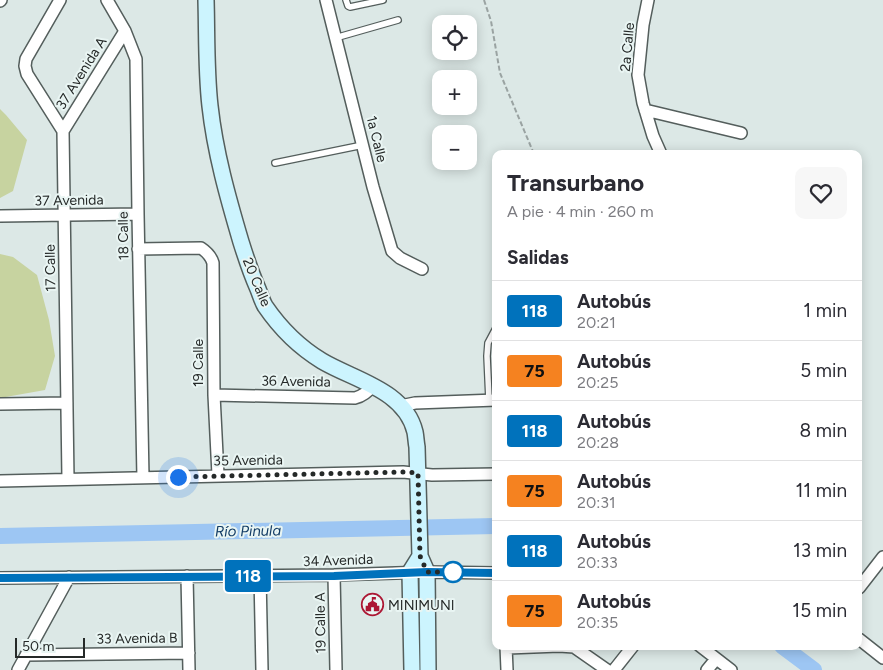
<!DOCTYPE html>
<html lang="es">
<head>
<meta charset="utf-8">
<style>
  :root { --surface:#fff; --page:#f7f7f7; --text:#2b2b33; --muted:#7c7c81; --line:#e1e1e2 }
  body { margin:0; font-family:Figtree,sans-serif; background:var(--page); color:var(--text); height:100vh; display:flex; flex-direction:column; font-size:19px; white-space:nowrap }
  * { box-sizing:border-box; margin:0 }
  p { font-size:16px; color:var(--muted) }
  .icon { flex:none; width:28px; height:28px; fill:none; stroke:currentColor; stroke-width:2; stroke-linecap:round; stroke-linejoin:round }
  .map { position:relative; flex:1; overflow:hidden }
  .details { position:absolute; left:492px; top:150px; width:370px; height:500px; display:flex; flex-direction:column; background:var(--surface); border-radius:10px; box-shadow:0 2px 12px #0003 }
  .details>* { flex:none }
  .badge { padding:0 10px; border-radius:4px; font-size:18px; line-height:32px }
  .fabs { position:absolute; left:432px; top:15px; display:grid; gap:10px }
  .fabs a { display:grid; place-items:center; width:45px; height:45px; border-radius:10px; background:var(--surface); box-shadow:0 2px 12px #0003; font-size:25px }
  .scale { position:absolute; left:15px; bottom:12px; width:70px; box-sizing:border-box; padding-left:5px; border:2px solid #252928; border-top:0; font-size:14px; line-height:18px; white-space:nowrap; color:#252928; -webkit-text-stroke:4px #e9f5f3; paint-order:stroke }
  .you { position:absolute; width:25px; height:25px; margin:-12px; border:4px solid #fff; border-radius:50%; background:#1a73e8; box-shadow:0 0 0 8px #1a73e833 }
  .map>.badge { position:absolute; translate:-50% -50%; box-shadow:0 0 0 2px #fff }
  h2 { padding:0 15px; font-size:19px; line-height:45px }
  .round { display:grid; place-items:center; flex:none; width:52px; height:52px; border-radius:10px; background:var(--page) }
  .summary { display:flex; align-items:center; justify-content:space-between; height:85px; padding:0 15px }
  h1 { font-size:24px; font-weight:700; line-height:38px }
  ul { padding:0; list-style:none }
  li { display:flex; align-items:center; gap:15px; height:60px; padding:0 15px; border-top:1px solid var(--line) }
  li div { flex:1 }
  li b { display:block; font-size:19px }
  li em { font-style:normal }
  li .badge { min-width:55px; font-weight:700; text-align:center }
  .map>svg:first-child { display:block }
  .green { fill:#c7d3a0 }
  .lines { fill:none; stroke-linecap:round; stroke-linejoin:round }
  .river { stroke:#9dc6f3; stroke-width:16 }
  .service-casing { stroke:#545e5c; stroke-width:8 }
  .minor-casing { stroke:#545e5c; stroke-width:14 }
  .secondary-casing { stroke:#545e5c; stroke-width:18 }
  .path { stroke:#9aa3a2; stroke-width:2; stroke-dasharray:5 2.5; stroke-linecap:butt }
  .service { stroke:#fff; stroke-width:5.5 }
  .minor { stroke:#fff; stroke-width:11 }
  .secondary { stroke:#ccf4fe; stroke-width:15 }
  .line-casing { stroke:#fff; stroke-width:11 }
  .line { stroke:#0072bc; stroke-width:8 }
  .walk { stroke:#252928; stroke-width:5; stroke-dasharray:0 9 }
  .stop-dot { fill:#fff; stroke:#0072bc; stroke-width:2.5 }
  .labels { text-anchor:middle; stroke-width:4; stroke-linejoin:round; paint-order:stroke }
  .street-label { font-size:14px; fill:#252928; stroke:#e9f5f3 }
  .poi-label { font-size:14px; fill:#252928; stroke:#e9f5f3; text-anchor:start }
  .water-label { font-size:15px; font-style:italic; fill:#123c65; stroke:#e9f5f3 }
</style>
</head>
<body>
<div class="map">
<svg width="883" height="670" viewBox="0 0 883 670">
  <rect width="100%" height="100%" fill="#dce8e6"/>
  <path class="green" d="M0,109l6,6 21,25 -14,51 -13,7z
    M0,254l13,3 24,18 12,45 6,36 -10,34 -45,8z"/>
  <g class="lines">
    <path class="river" d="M0,536l496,-10
      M782,646l32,24"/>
    <defs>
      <path id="service" d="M346,0l2,6 2,1 33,-7
        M335,38l63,-18
        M275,163l88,-18
        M489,400l-2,-44 1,-13 8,-15"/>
      <path id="minor" d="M60,0l-34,59 -1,7 2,8 36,57 5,348
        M107,0l18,31 11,28 2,155 5,264
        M326,0l47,187 19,64 8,7 22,11
        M648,0l-5,25 -5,50 5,28 10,33 8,18
        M0,1l1,-1
        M645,110l96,23
        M63,131l62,-100
        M0,216l138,-2
        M138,249l63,-1c6,4 10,8 12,15l1,132 4,80
        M214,395l141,3c8,-2 13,-6 18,-13
        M0,404l67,-1
        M402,408l3,-3 10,-2 81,-3
        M0,481l403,-9 29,3 64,-1
        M334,575l2,95
        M187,576l2,94
        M260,576l2,94
        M0,578l334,-3 93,-3 69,1
        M859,588l24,-31
        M859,639l24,19
        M506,646l1,24
        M700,646l31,24
        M506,648l53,-2 15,1 33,23
        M26,655l163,-2
        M18,670l51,-93
        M614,670l19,-24
        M707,670l9,-11"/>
      <path id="secondary" d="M206,0c1,35 0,71 4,106 5,46 18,92 31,136 5,16 10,31 17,47 2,5 4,12 7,17 15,22 34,41 57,55 32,19 83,29 93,71 1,5 1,10 2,15l3,109 7,16 1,98
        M412,670l-2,-98 10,-16"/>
    </defs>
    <use href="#service" class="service-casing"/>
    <use href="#minor" class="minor-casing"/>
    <use href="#secondary" class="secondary-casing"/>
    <path class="path" d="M484,0l7,21 9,52 34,81"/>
    <use href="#service" class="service"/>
    <use href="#minor" class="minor"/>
    <use href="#secondary" class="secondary"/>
  </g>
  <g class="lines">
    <defs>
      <path id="line" d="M0,578l334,-2 93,-4 69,1"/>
    </defs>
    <use href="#line" class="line-casing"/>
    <use href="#line" class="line"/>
    <path class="walk" d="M178,477l225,-5 15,1 2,83 7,16h26"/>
  </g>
  <defs>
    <symbol id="civic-ring" viewBox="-11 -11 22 22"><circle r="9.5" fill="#e9f5f3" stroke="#ac1734" stroke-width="1.5"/><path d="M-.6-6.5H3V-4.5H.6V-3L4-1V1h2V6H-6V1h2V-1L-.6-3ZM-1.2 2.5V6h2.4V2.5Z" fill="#ac1734"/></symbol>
  </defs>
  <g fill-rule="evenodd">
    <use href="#civic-ring" x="360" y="592" width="25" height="25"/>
  </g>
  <circle class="stop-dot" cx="453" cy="572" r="10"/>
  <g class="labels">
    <g class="street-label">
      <text transform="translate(627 47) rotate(-85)" y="5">2a Calle</text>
      <text transform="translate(81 73) rotate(-58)" y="5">37 Avenida A</text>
      <text transform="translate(377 139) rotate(76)" y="5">1a Calle</text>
      <text transform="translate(69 200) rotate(-1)" y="5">37 Avenida</text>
      <text transform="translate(123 236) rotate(-91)" y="5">18 Calle</text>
      <text transform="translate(50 268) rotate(-91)" y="5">17 Calle</text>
      <text transform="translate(257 282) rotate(67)" y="5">20 Calle</text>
      <text transform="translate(198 363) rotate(-90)" y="5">19 Calle</text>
      <text transform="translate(296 381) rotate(1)" y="5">36 Avenida</text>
      <text transform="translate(248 460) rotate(-1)" y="5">35 Avenida</text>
      <text transform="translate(338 560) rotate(-2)" y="5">34 Avenida</text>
      <text transform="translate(320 623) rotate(-91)" y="5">19 Calle A</text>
      <text transform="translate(137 638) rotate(-1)" y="5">33 Avenida B</text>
    </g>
    <g class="poi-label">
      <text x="388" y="610">MINIMUNI</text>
    </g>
    <g class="water-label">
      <text transform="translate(248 531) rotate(-1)" y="5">Río Pinula</text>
    </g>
  </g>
</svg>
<div class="fabs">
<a><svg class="icon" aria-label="locate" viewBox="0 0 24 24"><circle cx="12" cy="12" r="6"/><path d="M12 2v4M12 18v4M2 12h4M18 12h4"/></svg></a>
<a>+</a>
<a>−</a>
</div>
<div class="scale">50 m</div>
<div class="you" style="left:178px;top:477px"></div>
<b class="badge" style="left:248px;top:576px;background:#0072bc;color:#fff">118</b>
<section class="details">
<div class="summary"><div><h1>Transurbano</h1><p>A pie · 4 min · 260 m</p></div><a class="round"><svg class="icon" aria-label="heart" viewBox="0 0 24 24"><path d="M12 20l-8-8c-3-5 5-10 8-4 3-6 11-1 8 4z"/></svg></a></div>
<h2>Salidas</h2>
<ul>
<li><span class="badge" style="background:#0072bc;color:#fff">118</span><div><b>Autobús</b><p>20:21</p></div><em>1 min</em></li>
<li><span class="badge" style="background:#f58220;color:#111">75</span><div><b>Autobús</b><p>20:25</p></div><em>5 min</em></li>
<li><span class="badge" style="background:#0072bc;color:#fff">118</span><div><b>Autobús</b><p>20:28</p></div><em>8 min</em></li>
<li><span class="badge" style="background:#f58220;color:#111">75</span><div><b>Autobús</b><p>20:31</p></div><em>11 min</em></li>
<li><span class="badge" style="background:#0072bc;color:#fff">118</span><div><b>Autobús</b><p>20:33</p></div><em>13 min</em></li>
<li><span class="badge" style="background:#f58220;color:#111">75</span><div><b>Autobús</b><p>20:35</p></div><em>15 min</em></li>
</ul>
</section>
</div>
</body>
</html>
